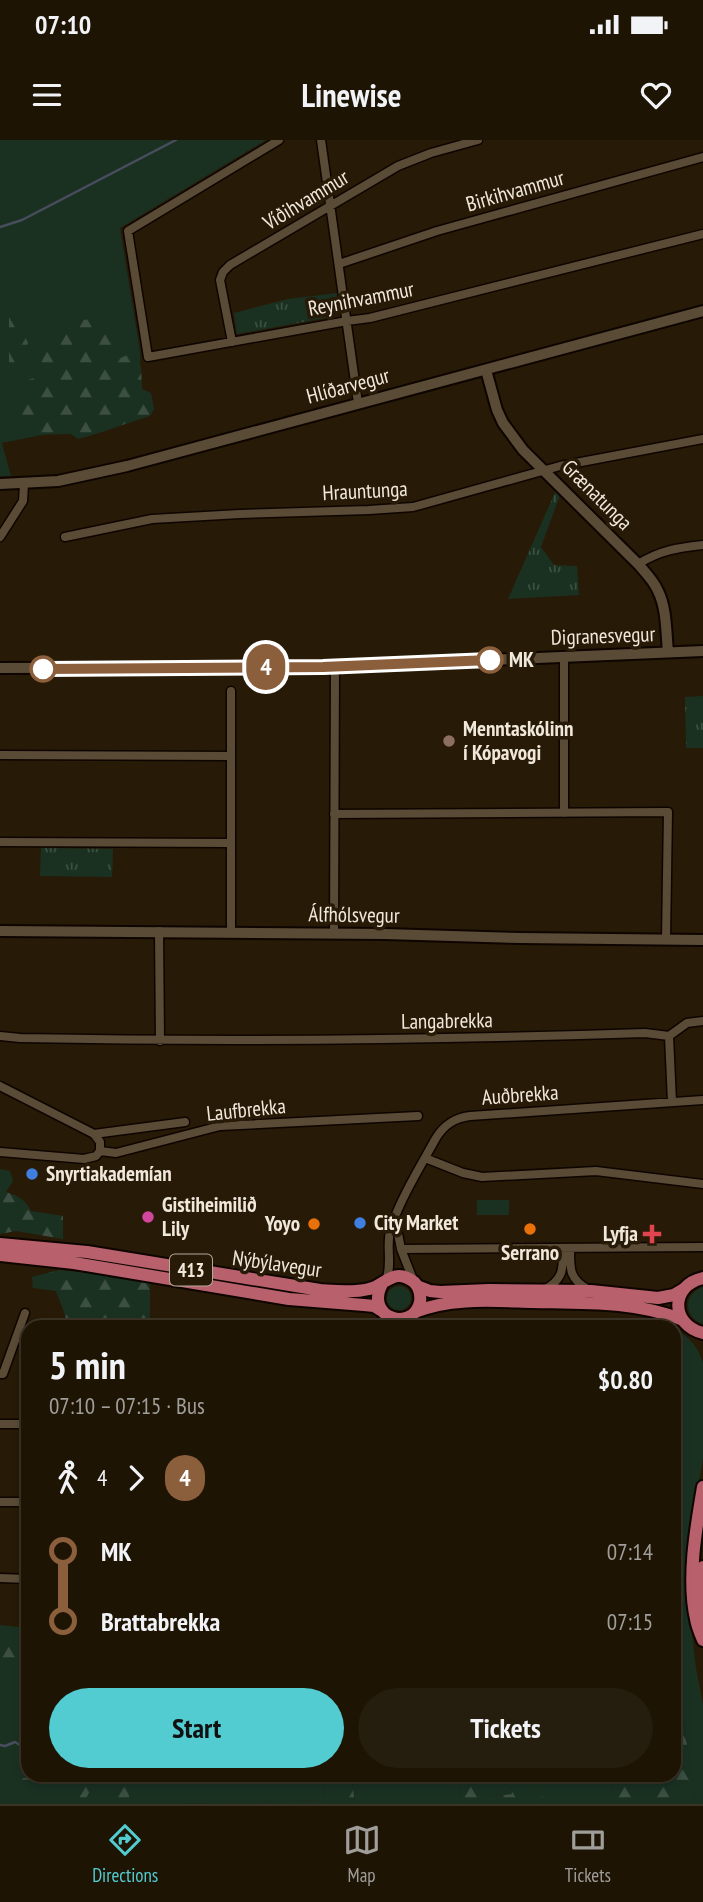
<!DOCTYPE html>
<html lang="en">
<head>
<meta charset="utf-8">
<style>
  :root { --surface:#1d1404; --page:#251d0e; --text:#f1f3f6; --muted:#a09e9a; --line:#3b3326; --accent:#52ccd0 }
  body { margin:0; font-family:"PT Sans Narrow",sans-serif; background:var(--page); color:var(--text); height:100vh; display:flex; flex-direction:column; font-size:26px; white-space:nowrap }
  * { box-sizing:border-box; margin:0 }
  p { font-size:23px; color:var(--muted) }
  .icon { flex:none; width:38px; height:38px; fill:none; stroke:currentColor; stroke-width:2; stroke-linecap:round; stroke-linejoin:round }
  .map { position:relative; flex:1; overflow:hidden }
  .drawer { position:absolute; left:21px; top:1180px; width:660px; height:462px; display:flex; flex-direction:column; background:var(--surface); border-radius:21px; box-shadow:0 4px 10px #0003,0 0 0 2px var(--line) }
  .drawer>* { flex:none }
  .badge { padding:0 14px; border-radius:23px; font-size:24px; line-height:46px }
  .map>.badge { position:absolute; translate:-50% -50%; box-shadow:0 0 0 4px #fff }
  .legs { display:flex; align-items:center; gap:10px; height:77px; padding:0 28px; font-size:23px }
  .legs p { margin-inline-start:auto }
  .summary { display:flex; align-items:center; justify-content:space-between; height:119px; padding:0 28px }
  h1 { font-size:38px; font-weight:700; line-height:52px }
  .action { display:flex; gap:14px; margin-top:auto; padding:14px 28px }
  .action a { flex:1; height:80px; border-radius:42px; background:var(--accent); color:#111; font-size:28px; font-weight:700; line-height:80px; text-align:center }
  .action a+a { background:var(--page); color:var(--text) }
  ul { padding:0 28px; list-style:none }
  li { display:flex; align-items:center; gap:24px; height:70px; font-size:26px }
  li i { display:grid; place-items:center; width:10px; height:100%; margin:0 9px; background:currentColor }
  li i::after { content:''; width:18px; height:18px; margin:-9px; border:5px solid; border-radius:50%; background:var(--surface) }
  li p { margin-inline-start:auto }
  li:first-child i { background:linear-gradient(#0000 50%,currentColor 0) }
  li:last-child i { background:linear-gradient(currentColor 50%,#0000 0) }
  .status { display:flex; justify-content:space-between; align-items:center; height:49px; padding:0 35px; background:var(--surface); direction:ltr }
  .status svg { height:19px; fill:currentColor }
  header { display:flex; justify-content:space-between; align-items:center; height:91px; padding:0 28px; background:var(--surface); font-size:32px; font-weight:700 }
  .tabs { display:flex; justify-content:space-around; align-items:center; height:98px; border-top:2px solid var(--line); background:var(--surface); font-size:19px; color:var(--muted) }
  .tabs a { display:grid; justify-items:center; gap:4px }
  .tabs .active { color:var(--accent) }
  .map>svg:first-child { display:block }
  .green { fill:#1a3122 }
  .forest { fill:url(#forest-firs) }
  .park { fill:url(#park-tufts) }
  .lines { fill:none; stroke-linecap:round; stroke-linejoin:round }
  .stream { stroke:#484d5d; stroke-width:2.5 }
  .street-casing { stroke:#0f0500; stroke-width:11 }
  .secondary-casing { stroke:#0f0500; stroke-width:14 }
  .primary-casing { stroke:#0f0500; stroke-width:16 }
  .street { stroke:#5a4b36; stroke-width:8 }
  .secondary { stroke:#5a4b36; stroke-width:10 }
  .primary { stroke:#b8616d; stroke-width:12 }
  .line-1-casing { stroke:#fff; stroke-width:16 }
  .line-1 { stroke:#8b5e3c; stroke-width:10 }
  .stop-1-dot { fill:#fff; stroke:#8b5e3c; stroke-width:3.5 }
  .education-dot { fill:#8d6e63; stroke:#271a06; stroke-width:2.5 }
  .shop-dot { fill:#3f7fe0; stroke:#271a06; stroke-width:2.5 }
  .hotel-dot { fill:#d1479c; stroke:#271a06; stroke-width:2.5 }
  .food-dot { fill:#e8710a; stroke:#271a06; stroke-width:2.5 }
  .health-dot { fill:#e0444e; stroke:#271a06; stroke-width:2.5 }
  .labels { text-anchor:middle; stroke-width:7; stroke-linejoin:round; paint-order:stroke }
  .shield { fill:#271a06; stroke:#b4aa9c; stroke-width:2 }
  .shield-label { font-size:19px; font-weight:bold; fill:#f1e8dc }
  .street-label { font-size:21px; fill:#f1e8dc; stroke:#271a06 }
  .stop-label { font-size:21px; font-weight:bold; fill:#f1e8dc; stroke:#271a06; text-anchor:start }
  .poi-label { font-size:21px; font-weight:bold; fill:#f1e8dc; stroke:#271a06; text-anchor:start }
</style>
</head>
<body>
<div class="status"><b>07:10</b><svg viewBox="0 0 49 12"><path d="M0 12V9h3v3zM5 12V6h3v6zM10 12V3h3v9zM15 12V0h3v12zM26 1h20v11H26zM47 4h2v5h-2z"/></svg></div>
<header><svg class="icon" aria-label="menu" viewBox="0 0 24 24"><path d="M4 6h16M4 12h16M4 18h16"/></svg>Linewise<svg class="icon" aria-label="heart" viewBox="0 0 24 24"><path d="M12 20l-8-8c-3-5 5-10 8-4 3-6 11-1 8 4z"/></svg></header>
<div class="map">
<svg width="703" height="1664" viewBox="0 0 703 1664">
  <defs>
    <pattern id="forest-firs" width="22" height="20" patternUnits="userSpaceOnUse" patternTransform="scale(1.75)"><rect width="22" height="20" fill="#1a3122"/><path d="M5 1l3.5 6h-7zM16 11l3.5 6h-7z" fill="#3c4f42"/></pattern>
    <pattern id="park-tufts" width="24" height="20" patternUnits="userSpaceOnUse" patternTransform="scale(1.75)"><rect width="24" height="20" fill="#1a3122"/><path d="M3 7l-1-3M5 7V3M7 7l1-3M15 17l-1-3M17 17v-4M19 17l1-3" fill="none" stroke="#3c4f42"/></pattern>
  </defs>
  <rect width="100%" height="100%" fill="#271a06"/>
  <path class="green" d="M0,0h266l-146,88 20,123 1,64 -139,28 9,33h-11z
    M477,1060h32v15h-32z
    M387 1158a12 12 0 1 1 24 0a12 12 0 1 1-24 0Z
    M703,1147v37c-20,-7 -20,-30 0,-37z
    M674,1188c15,9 23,17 29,34v97l-9,50 -6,56 3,61 5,42 7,36v100h-7l-22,-146z
    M0,1499l28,10v125l293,1 4,25 -145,4h-180z
    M359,1635h100l2,29h-106l-3,-25z
    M482,1635h28l2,19 -28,3z
    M539,1635h69l7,29h-71z"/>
  <path class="forest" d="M12,176l4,2 -1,13 9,4 4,8 -2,6 -5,1v15l-3,2 -3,-4 -3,3 -3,-4v-44z
    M107,179c13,14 10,18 7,35l7,4 6,-3 9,1 5,11 1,22 9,4 3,16 -4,7c-24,7 -47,17 -72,23l-7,-5 -45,1 -12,-13v-18l5,-5c-1,-18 10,-19 24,-25l-3,-24 9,-16 26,-14z
    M0,1029l10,2 3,10 -7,11c12,4 20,8 25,19l32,5v23l-47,-8 -16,3z
    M59,1130l91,9v47h-82l-5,-17 -7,-18 -23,-3 -1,-11z
    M0,1485l28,3v33h-22l-6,-3z
    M674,1518l22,146h-81l-7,-29 66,-1z
    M78,1635h18c-2,14 -9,18 -12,29h-20l4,-14 15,-3z
    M106,1635h20l4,29h-16z
    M321,1635h38l-7,5 3,24h-175l145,-4z
    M459,1635h23l3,22 27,-3 -2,-19h29l5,29h-83z
    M23,1638h7l9,6v7l-9,10h-8l-2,-4 2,-8 -2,-8z"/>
  <path class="park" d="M337,153c1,11 3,18 -7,24l-93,17 -3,-21 54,-14z
    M557,348l4,4 -20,55 13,18 23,1 2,29 -71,4z
    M703,556v52h-17l-1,-51z
    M41,708l72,1 -1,28 -72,-1z"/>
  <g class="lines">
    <path class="stream" d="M0,87l22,-7 154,-80
      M674,1443h1
      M0,1605l5,1 10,-4 13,8"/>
    <defs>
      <path id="street" d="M279,0l-151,91 20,126 199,-36 23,-3 333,-84
        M321,0l37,263
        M339,124l98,-33 266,-74
        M232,202l-12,-62 3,-8 7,-7 168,-99 33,-13 47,-13
        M0,397l23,-36 1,-17
        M65,397l87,-18 88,-5 129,-4 44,-3 147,-41 143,-27
        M638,424c23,-14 39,-16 65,-19
        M231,551v242
        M0,615l231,1
        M564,673v-156
        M334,674l334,-2 -2,127
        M1,702l229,1
        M159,791l1,110
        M334,794l1,-268
        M0,896l20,2c208,4 416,2 625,-5l24,3
        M669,896l3,66
        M669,896l18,-13 16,-2
        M0,946l94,48 6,8v9
        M94,994l91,-12
        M100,1011l16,2 104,-27 198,-10
        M0,1012l84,7 12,-3 4,-5
        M425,1018l38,15 19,4 114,-6 107,13
        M395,1078l6,31 13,33
        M401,1109l302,-2
        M570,1109c0,20 -1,30 19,41
        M386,1141c7,-18 -1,-37 5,-54 11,-31 29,-60 45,-89 8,-13 18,-20 34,-22l233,-16
        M544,1150c20,-11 19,-21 19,-41
        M0,1234h3l22,-61
        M0,1284h28
        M0,1362h28
        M0,1438l28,1"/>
      <path id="secondary" d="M486,230l11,40 6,13 20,27 115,114c7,8 16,17 20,27 9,18 8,42 10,61
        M0,344l58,-3 69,-15 576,-155
        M0,528l323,-1 380,-16
        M0,791l385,3 135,4 183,2"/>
      <path id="primary" d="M0,1104l87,8 233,38c16,1 33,3 49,-1 11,-2 19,-13 30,-13 5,0 11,3 15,6 5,5 7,13 6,20 -7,31 -56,16 -38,-18
        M0,1115l74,8 215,36 75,6 10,1 8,5
        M703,1138c-33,7 -33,47 0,55
        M417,1146l13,5 10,1 49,-2 102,1 67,7 16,-3 10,-6
        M415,1172c36,-15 80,-11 118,-10 49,1 104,-1 150,18
        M702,1479l1,-52
        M703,1500c-3,-7 -6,-14 -7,-21 -9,-40 0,-91 7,-132"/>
    </defs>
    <use href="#street" class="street-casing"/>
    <use href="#secondary" class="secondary-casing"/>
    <use href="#primary" class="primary-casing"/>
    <use href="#street" class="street"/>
    <use href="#secondary" class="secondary"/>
    <use href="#primary" class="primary"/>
  </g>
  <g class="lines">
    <defs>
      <path id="line-1" d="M43,529l280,-2 167,-7"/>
    </defs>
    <use href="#line-1" class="line-1-casing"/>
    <use href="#line-1" class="line-1"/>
  </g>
  <g class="stop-1-dot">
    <circle cx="490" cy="520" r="12"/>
    <circle cx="43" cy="529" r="12"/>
  </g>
  <circle class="education-dot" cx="449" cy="601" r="7"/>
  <g class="shop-dot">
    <circle cx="32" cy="1034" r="7"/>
    <circle cx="360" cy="1083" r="7"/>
  </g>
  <circle class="hotel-dot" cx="148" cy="1077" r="7"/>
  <g class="food-dot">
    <circle cx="314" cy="1084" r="7"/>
    <circle cx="530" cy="1089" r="7"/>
  </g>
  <path class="health-dot" d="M648.5 1083.5h7v7h7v7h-7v7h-7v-7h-7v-7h7z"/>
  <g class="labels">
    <rect class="shield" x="170" y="1114.5" width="42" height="31" rx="5"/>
    <g class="shield-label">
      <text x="191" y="1137">413</text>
    </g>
    <g class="street-label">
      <text transform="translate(515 51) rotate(-16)" y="7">Birkihvammur</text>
      <text transform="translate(306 60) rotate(-31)" y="7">Víðihvammur</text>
      <text transform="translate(361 159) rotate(-11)" y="7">Reynihvammur</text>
      <text transform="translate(348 246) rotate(-15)" y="7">Hlíðarvegur</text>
      <text transform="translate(365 351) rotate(-3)" y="7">Hrauntunga</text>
      <text transform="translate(597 355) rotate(45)" y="7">Grænatunga</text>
      <text transform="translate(603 496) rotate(-2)" y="7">Digranesvegur</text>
      <text transform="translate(354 775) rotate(1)" y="7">Álfhólsvegur</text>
      <text transform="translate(447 881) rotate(-1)" y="7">Langabrekka</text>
      <text transform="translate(520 955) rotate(-4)" y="7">Auðbrekka</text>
      <text transform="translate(246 970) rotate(-6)" y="7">Laufbrekka</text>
      <text transform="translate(277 1124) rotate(8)" y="7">Nýbýlavegur</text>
    </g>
    <g class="stop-label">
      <text x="509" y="527">MK</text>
    </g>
    <g class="poi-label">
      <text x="463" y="596">Menntaskólinn<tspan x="463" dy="24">í Kópavogi</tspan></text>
      <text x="46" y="1041">Snyrtiakademían</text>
      <text x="162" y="1072">Gistiheimilið<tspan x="162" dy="24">Lily</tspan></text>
      <text x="374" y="1090">City Market</text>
      <text x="300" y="1091" text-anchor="end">Yoyo</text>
      <text x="638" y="1101" text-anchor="end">Lyfja</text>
      <text x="530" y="1120" text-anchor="middle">Serrano</text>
    </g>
  </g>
</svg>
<b class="badge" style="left:266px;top:527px;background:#8b5e3c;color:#fff">4</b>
<section class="drawer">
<div class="summary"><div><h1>5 min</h1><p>07:10 – 07:15 · Bus</p></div><b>$0.80</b></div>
<div class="legs"><svg class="icon" aria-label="walk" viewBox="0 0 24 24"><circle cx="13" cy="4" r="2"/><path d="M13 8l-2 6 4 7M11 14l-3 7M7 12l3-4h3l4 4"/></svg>4<svg class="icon" aria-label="forward" viewBox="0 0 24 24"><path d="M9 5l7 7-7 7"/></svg><b class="badge" style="background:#8b5e3c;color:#fff">4</b></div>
<ul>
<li><i style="color:#8b5e3c"></i><b>MK</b><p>07:14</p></li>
<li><i style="color:#8b5e3c"></i><b>Brattabrekka</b><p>07:15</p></li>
</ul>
<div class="action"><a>Start</a><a>Tickets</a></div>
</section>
</div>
<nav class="tabs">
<a class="active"><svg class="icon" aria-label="directions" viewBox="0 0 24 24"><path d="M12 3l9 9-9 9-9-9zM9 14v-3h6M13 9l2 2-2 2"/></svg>Directions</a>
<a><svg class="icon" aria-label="map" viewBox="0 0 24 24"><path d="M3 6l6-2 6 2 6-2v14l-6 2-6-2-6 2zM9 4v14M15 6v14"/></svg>Map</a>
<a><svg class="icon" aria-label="tickets" viewBox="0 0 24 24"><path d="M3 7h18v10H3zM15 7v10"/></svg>Tickets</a>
</nav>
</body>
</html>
